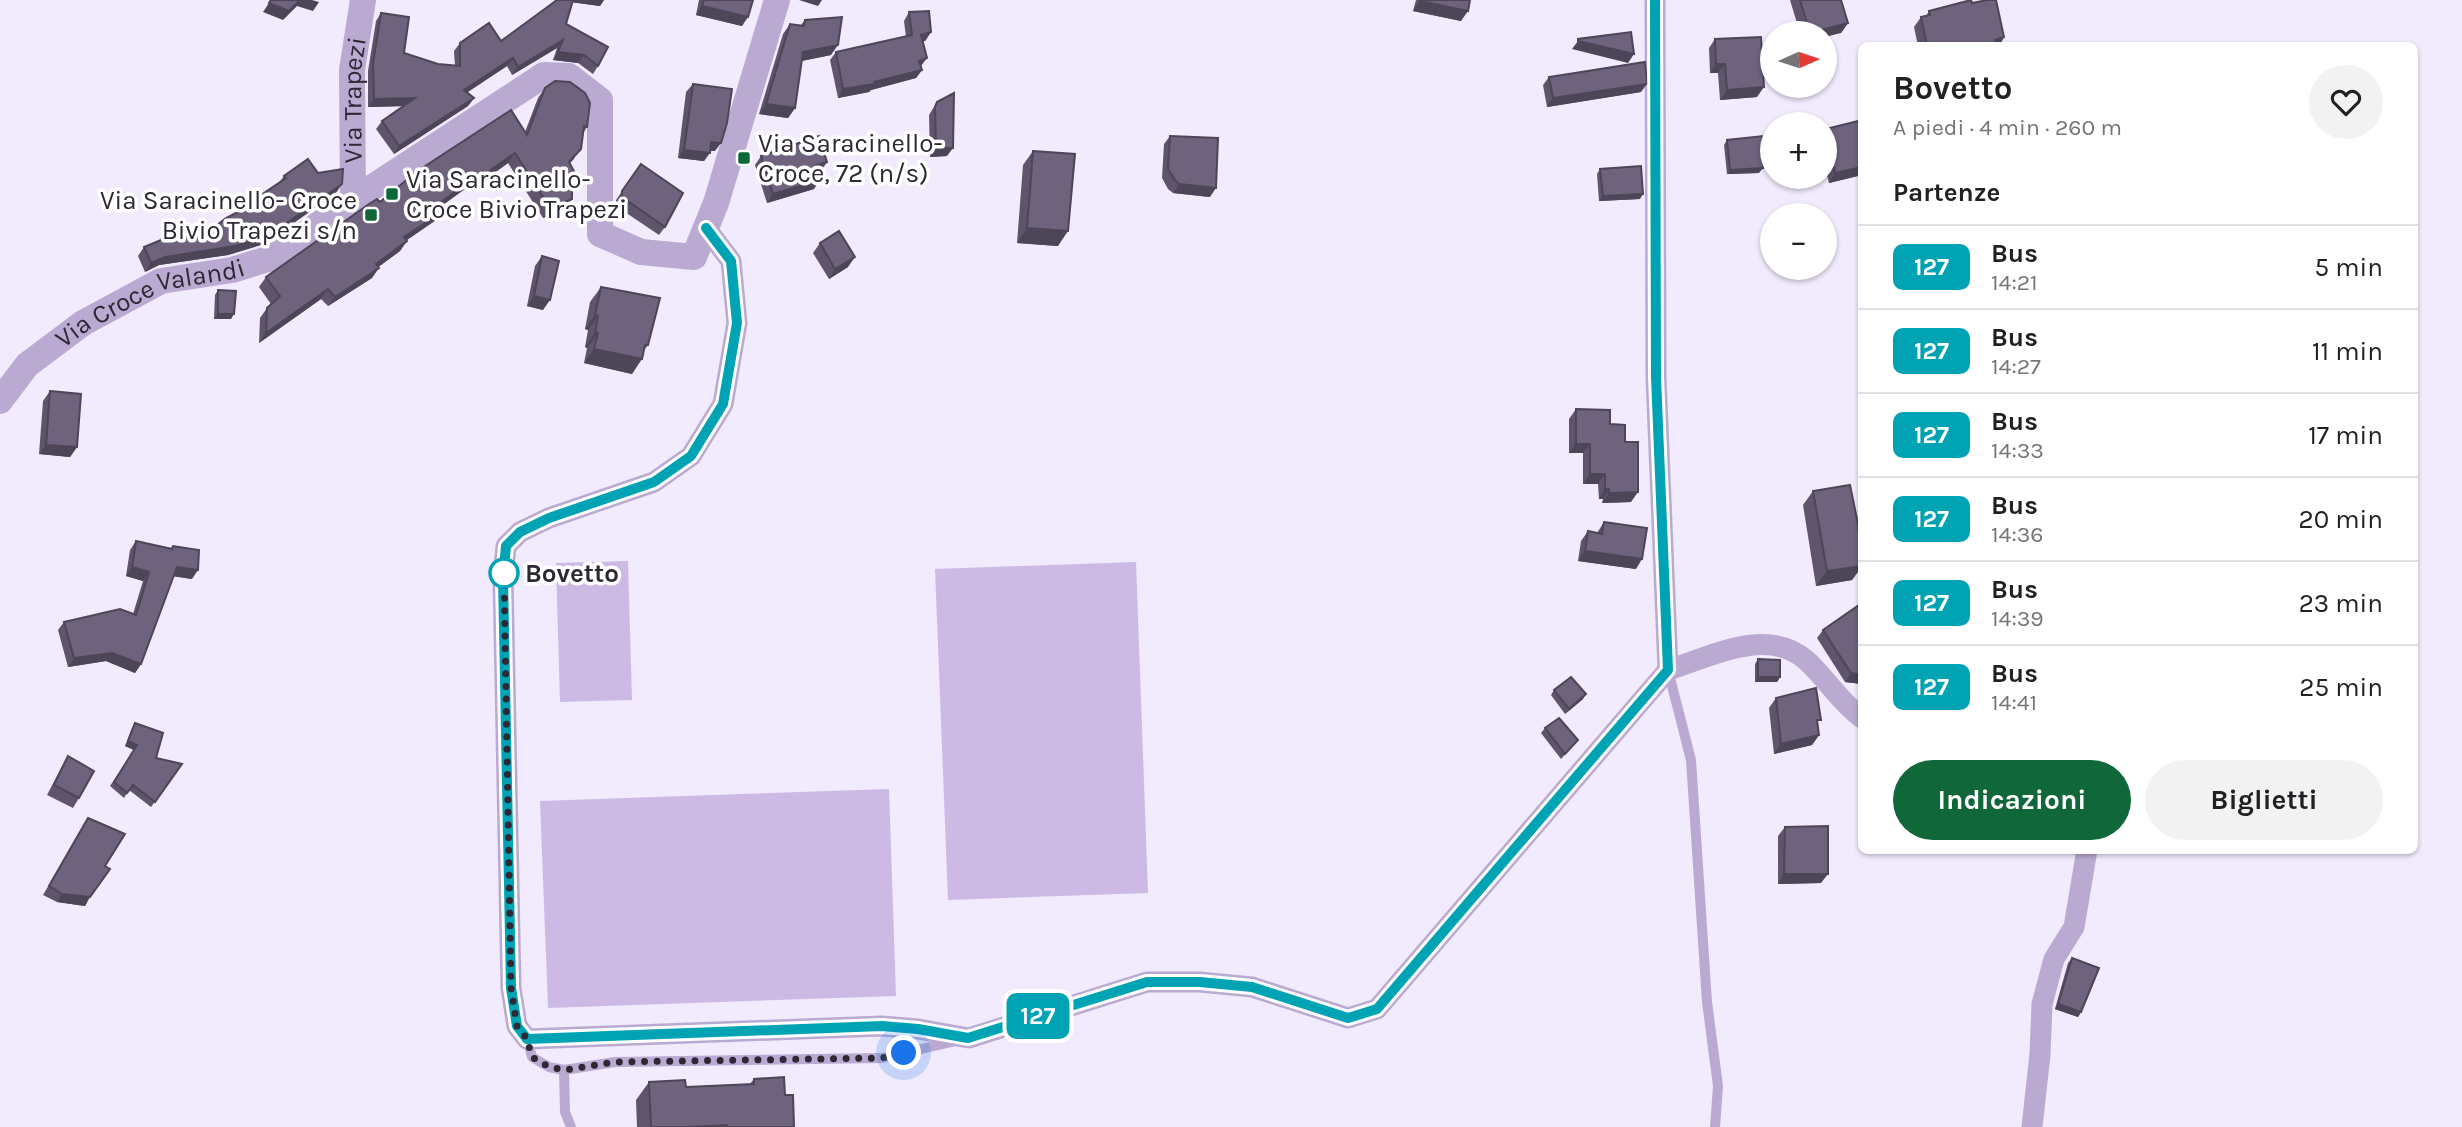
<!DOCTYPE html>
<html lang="it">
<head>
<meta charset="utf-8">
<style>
  :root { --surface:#fff; --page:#f2f2f2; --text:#202124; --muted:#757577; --line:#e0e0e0; --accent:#0f673a }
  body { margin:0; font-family:Karla,sans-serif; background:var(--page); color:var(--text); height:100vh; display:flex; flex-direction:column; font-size:26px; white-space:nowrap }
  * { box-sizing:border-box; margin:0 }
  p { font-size:23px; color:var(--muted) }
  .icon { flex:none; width:38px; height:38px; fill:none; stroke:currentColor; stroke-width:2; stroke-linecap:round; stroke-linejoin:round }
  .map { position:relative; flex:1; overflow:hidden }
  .drawer { position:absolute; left:1858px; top:42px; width:560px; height:812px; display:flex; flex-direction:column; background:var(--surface); border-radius:10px; box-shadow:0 2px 5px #0004 }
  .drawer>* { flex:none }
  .badge { padding:0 14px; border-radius:10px; font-size:24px; line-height:46px }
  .needle { width:46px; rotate:87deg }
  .buttons { position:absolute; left:1760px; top:21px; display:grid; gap:14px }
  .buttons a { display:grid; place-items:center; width:77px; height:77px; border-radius:50%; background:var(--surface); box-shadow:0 2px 5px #0004; font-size:35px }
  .you { position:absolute; width:35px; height:35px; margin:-18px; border:5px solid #fff; border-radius:50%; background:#1a73e8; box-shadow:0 0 0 10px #1a73e833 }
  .map>.badge { position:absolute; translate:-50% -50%; box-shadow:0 0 0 4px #fff }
  h2 { padding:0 35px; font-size:26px; line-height:63px }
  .round { display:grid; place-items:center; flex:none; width:74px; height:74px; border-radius:37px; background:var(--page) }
  .headline { display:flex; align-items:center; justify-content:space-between; height:119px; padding:0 35px }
  h1 { font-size:33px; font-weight:700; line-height:52px }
  .button { display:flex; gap:14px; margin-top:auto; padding:14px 35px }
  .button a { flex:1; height:80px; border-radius:42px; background:var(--accent); color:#fff; font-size:28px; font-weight:700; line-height:80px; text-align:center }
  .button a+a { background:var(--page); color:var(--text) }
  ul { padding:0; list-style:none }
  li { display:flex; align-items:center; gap:21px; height:84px; padding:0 35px; border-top:2px solid var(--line) }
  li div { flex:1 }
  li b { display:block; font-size:26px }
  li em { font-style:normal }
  li .badge { min-width:77px; font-weight:700; text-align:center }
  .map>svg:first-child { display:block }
  .green { fill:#ccbae5 }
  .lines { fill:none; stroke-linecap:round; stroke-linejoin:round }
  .service { stroke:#baaad1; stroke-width:10 }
  .minor { stroke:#baaad1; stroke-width:21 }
  .tertiary { stroke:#baaad1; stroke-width:26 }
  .wall { fill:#5f546c }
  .shaded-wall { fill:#4d4558 }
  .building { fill:#6e627d; stroke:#4d4558; stroke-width:2 }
  .line-casing { stroke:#fff; stroke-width:16 }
  .line { stroke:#00a3b4; stroke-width:10 }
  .walk { stroke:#2d2834; stroke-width:7; stroke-dasharray:0 12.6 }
  .poi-dot { fill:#0f673a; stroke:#fff; stroke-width:2.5 }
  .stop-dot { fill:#fff; stroke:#00a3b4; stroke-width:3.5 }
  .labels { text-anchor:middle; stroke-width:7; stroke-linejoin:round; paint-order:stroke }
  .street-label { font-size:26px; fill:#2d2834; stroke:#fff }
  .poi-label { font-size:26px; fill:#2d2834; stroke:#fff; text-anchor:start }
  .stop-label { font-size:26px; font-weight:bold; fill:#2d2834; stroke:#fff; text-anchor:start }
</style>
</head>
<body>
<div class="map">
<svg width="2462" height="1127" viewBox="0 0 2462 1127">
  <rect width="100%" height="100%" fill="#f2eafd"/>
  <path class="green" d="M628,561l4,139 -72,2 -4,-139z
    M1136,562l12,331 -200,7 -13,-331z
    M889,789l7,207 -348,12 -8,-207z"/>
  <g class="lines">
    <path class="service" d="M1668,670l23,90 16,242 11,84 -3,41
      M527,1039l5,18 17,10 15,3 1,42 6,15
      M564,1070l51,-8 267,-4 74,-17"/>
    <path class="minor" d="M706,228l25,33 6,62 -14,81 -32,52 -37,26 -105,36 -29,14 -14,14 -3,32 8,410 6,38 10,13 355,-13 36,3 51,9 178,-56h53l52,5 96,31 29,-9 291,-339 -12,-293 -1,-377
      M1668,670c42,-13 99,-44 138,-10 20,18 34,42 56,58
      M2032,1127l8,-73 2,-50 12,-45 20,-32 13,-77"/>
    <g class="tertiary">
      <path id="s1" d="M353,200l-1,-130 11,-70"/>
      <path id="s2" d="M0,401l27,-36 56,-42 78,-42 71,-11 39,-12 82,-58 191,-125 25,1 31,24v134l41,18 53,5 22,-54 61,-203"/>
    </g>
  </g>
  <path class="wall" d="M557,0h47l-4,6 -28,-4 -6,22 32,42 -5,8 -15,-11 -25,-3 4,-12 -45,27 -5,-9 -40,26 7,6 -6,8 -74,48 -18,-25 6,-8 21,-15 -35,1v-36l8,-50 5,-8 23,40 34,11 17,2 -1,-15 6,-8 41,-2z
    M699,0h54l-11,26 -46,-11z
    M1416,0h54l-9,21 -48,-10z
    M1790,0h51l7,23 -7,10h-41z
    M1972,3l32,34 -5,9h-81l-4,-19 7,-10 5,-1 3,-5z
    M909,12l22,20 -6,9h-2l-2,26 1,3 -6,8 -45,12 -2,2 -31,6 -8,-38 6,-8 70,-15 -2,-16z
    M805,20l26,35 -29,6 -7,47 -7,10 -29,-4 24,-80 7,-10 11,1z
    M1715,39l42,58 -37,3 -2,-27h-8l-1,-25z
    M1549,77l92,15 -94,15 -4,-22z
    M693,84l22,67h-5l-6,10 -26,-3 8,-66z
    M545,88l42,39 -4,6 -9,26 -5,5 3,17 -7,28 -22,9 -35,-55 -29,21 -3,-3 -33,24 -4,13 -33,22 -6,11 -22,16 -6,11 -44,28 -7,-7 -62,44 1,-25 7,-10 4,-4 -12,-17 7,-10 114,-75 145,-70 13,-34z
    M937,102l10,54 -17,1 -1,-42z
    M1862,120v55l-33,8 -4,-16v-37z
    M1170,136l40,61 -37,-4 -5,-4 -6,-11 2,-34z
    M1727,140l32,33 -32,1 -3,-29z
    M1033,151l25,95 -41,-3 6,-78z
    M761,156l60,15 -4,1 -3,17 -47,14 -12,-38z
    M641,164l24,63 -6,8 -43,-29v-6z
    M1600,169l40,30 -41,2 -2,-27z
    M318,173l18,20 -72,51 -36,11 -69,10 -14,7 -7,-16 6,-9 64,-15 34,-22v-2l6,-9 13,-4 18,-12 5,-7z
    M820,243l28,24 -19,12 -16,-26z
    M542,256l1,54 -16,-4 8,-40z
    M601,287l43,64 -12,23 -48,-11 3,-15 -2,-1 3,-17 -3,-1 5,-27z
    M218,290l13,29h-17l1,-24z
    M50,391l27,56 -7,10 -31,-3 4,-53z
    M1576,409l34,15 15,18 6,60 -29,1 1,-4h-4l-1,-15h-15v-31h-14v-34z
    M1813,491l49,71v4l-10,14 -36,6 -13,-81z
    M1604,522l32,47 -58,-8 3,-20 7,-10 9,2z
    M136,541l35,7 2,-2 19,33 -18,-3 -33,88 -6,9 -29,-12 -38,6 -10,-37 6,-8 69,-8 10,-33 -17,-5 4,-26z
    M1862,603v81l-17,-2 -28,-44 6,-8z
    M1758,659l22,18 -3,5h-22v-18z
    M1554,690l29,9 -18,15 -14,-19z
    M1776,698l43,37 -7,10 -38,9 -5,-46z
    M135,723l21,35 26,6 -31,43 -22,-17 -5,8 -14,-12 24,-36 -9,-4 7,-18z
    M1545,728l33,12 -17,19 -20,-26z
    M68,756l11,42 -6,10 -26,-13 15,-29z
    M88,818l17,48 -20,40 -28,-4 -14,-7z
    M1785,827l36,56 -43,1v-48z
    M2072,958l9,54 -3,5 -23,-8 13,-46z
    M754,1079l31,16 9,32h-157l-1,-27 13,-18 37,5 63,-2z"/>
  <path class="shaded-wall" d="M300,0h12l7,2 -6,9 -16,-5 -14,14 -20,-8 6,-9z
    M570,0h34l-4,6 -31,-4z
    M799,0h23l-4,6z
    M1420,1l48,10 -7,10 -48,-10z
    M702,6l46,11 -6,9 -46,-11z
    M1848,23l-7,10 -16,4v-4h-13z
    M931,32l-6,9 -9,2 5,-8z
    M2004,37l-5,9h-8l4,-6z
    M563,40l-6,8 -45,27 6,-8z
    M1578,41l56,13 -6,9 -56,-14z
    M838,45l-7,10 -35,7 7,-10z
    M558,52l26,3 -6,8 -25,-3z
    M513,58l-6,8 -48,32 5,-8z
    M927,58l-6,8 -2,-5z
    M1716,64h9l-7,9h-8z
    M922,70l-6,8 -45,12 -2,2 -31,6 5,-9z
    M1647,84l-6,8 -94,15 6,-9z
    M1764,87l-7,10 -37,3 7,-10z
    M415,98l-6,8 -41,1 6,-8z
    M474,98l-6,8 -74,48 5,-8z
    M766,104l29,4 -7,10 -29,-4z
    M711,142l10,1 -6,8 -10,-1z
    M936,148h17l-6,8 -17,1z
    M684,150l26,3 -6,8 -26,-3z
    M515,153l-7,10 -29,21 6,-10z
    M827,162l-6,9 -13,4 7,-9z
    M1862,167v8l-33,8 6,-10z
    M1763,168l-4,5 -32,1 3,-4z
    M483,171l-7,10 -42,30 7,-9z
    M820,180l-6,9 -47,14 6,-9z
    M342,184l-6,9 -72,51 -36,11 -69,10 -14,7 6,-9z
    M1179,184l37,4 -6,9 -37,-4z
    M1643,194l-3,5 -41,2 4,-5z
    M572,199l-7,10 -22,9 7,-10z
    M446,209l-7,9 -42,29 7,-10z
    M1027,228l41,3 -10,15 -41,-3z
    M407,241l-7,10 -31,23 7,-10z
    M855,257l-7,10 -19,12 6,-10z
    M379,268l-7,10 -44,28 7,-9z
    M328,289l-7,10 -62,44 7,-10z
    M534,296l16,4 -7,10 -16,-4z
    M218,314h16l-3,5h-17z
    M595,315l3,1 -10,14 -3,-1z
    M595,332l3,1 -11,15 -2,-1z
    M648,345l-10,13 4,1 -10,15 -48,-11 10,-14z
    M1576,444h14l-7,9h-14z
    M46,445l31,2 -7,10 -31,-3z
    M1590,474h15l-7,10h-15z
    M1605,489h4l-6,10h-4z
    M1638,492l-7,10 -29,1 7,-10z
    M1585,551l57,8 -6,10 -58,-8z
    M1862,566l-10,14 -36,6 11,-15z
    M132,567l17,5 -6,9 -17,-5z
    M177,567l21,3 -6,9 -21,-3z
    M112,653l29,11 -6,9 -29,-12 -38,6 6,-9z
    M1851,673l11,2v9l-17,-2z
    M1758,677h22l-3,5h-22z
    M1586,694l-3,5 -18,15 4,-5z
    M1819,735l-7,10 -38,9 7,-10z
    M128,741l9,4 -3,5 -9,-4z
    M1784,874h44l-7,9 -43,1z
    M62,894l28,3 -5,9 -28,-4z
    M2058,1004l23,8 -3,5 -23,-8z
    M727,1125l-1,2h-39l1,-1z"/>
  <path class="building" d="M271,0h29l-11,11 -20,-8z
    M557,0h16l-7,24 42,23 -10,19 -14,-11 -26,-3 5,-12 -45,27 -5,-9 -49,32 10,8 -75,48 -17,-25 33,-23 -41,1 -1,-36 8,-50 28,4 -5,36 34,11 22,2v-23l29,-20 12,18z
    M704,0h49l-5,17 -46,-11z
    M1420,0h50l-2,11 -48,-10z
    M1800,0h41l7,23 -38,10z
    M1971,0l1,3 15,-3h9l8,37 -9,3 2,6h-70l-6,-29 9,-2 -1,-4z
    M929,11l2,21 -10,3 6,23 -8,3 3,9 -48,12 1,2 -32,5 -7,-37 76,-17 -3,-23z
    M842,17l-4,28 -35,7 -8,56 -29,-4 24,-80 14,2 1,-6z
    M1631,32l3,22 -56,-13v-2z
    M1761,37l3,50 -37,3 -2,-26h-9l-1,-25z
    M1645,62l2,22 -94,14 -4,-21z
    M555,81l15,1 15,11 5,10 -3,24 -3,-1 -3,23 -12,13 7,13 -4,3v21l-22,9 -35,-55 -30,21 -2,-3 -42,31 5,7 -42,28 3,4 -31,23 3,4 -44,29 -7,-8 -62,44 1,-25 13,-12 -14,-19 103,-73 8,-5 3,3 36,-30 95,-62 16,25 18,-47z
    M693,84l39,5 -5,34 -6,20 -10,-1 -1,11 -26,-3z
    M954,93l-1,55h-17l-1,-41 2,-5z
    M1862,120v47l-27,6 -9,-44z
    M819,136l8,26 -12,4 5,14 -47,14 -12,-38z
    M1170,136l48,2 -2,50 -37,-4 -4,-4 -7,-11z
    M1763,136v32l-33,2 -3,-30z
    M1033,151l42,3 -7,77 -41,-3z
    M308,159l10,14 25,-4 -1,15 -72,51 -35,11 -70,11 -14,6 -7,-16 17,-7 47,-8 18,-14 24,-12 -2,-7 13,-4 25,-17 -2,-2z
    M641,164l42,29 -18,34 -43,-30v-6z
    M1641,166l2,28 -40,2 -3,-27z
    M839,231l16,26 -20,12 -15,-26z
    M542,256l17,5 -9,39 -16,-4z
    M601,287l59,11 -12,47h-3l-3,14 -48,-10 4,-16 -3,-1 3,-16 -3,-1z
    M218,290l18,1 -2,23h-16z
    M50,391l31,3 -4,53 -31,-2z
    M1576,409l34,1v14l15,1v17h13v50l-29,1v-4h-4v-15h-15v-30h-14z
    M1850,485l8,39 4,42 -35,5 -14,-80z
    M1604,522l43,6 -5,31 -57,-8 3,-20 14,3z
    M136,541l36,8 1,-3 26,4 -1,20 -21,-3 -36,97 -29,-11 -38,5 -10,-36 56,-13 16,6 13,-43 -17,-5z
    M1862,603v72l-11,-2 -28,-43z
    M1758,659l22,1v17h-22z
    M1571,677l15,17 -17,15 -15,-19z
    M1816,688l5,32h-4l2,15 -38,9 -5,-46z
    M1559,718l19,22 -13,14 -20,-26z
    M135,723l28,10 -7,25 26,6 -27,38 -22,-17 -6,8 -13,-11 23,-37 -9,-4z
    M68,756l26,15 -15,27 -25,-13z
    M88,818l37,16 -20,32 5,3 -20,28 -28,-3 -13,-8z
    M1828,826v48h-44l1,-47z
    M2072,958l27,10 -18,44 -23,-8z
    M784,1077l1,18h8l1,32h-67v-2l-39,2h-37l-2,-45 36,-2 1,7 68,-3v-5z"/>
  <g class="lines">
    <defs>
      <path id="line" d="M706,228l25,33 6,62 -14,81 -32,52 -37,26 -105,36 -29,14 -14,14 -3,32 8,410 6,38 10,13 355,-13 36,3 50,9 179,-56h53l52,5 96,31 29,-9 291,-339 -12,-293 -1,-377"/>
    </defs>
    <use href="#line" class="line-casing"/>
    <use href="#line" class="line"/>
    <path class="walk" d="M504,573l7,415 6,38 10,13 5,18 17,10 15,3 51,-8 267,-4 22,-5"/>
  </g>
  <g class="poi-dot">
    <rect x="737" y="151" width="14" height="14" rx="3.5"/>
    <rect x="385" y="187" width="14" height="14" rx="3.5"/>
    <rect x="364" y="208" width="14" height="14" rx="3.5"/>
  </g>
  <circle class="stop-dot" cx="504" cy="573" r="14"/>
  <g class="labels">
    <g class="street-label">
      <text dy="9" stroke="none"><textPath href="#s1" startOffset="100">Via Trapezi</textPath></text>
      <text dy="9" stroke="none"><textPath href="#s2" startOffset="186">Via Croce Valandi</textPath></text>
    </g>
    <g class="poi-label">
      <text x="758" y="152">Via Saracinello-<tspan x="758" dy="30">Croce, 72 (n/s)</tspan></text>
      <text x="406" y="188">Via Saracinello-<tspan x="406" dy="30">Croce Bivio Trapezi</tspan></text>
      <text x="357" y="209" text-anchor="end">Via Saracinello- Croce<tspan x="357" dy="30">Bivio Trapezi s/n</tspan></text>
    </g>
    <g class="stop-label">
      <text x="525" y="582">Bovetto</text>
    </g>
  </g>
</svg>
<div class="buttons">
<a><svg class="needle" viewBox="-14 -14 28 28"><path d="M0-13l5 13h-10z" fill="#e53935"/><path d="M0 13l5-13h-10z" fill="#757577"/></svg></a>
<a>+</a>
<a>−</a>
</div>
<div class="you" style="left:904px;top:1053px"></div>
<b class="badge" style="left:1038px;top:1016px;background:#00a3b4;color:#fff">127</b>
<section class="drawer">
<div class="headline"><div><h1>Bovetto</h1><p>A piedi · 4 min · 260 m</p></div><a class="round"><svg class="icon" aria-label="heart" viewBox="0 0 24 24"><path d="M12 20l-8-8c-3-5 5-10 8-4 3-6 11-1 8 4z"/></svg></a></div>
<h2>Partenze</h2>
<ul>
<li><span class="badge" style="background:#00a3b4;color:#fff">127</span><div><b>Bus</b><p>14:21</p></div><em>5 min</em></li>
<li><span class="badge" style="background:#00a3b4;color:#fff">127</span><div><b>Bus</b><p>14:27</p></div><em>11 min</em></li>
<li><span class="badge" style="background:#00a3b4;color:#fff">127</span><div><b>Bus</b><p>14:33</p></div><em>17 min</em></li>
<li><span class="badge" style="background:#00a3b4;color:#fff">127</span><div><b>Bus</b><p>14:36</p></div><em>20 min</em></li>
<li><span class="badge" style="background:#00a3b4;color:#fff">127</span><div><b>Bus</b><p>14:39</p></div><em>23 min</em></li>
<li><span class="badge" style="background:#00a3b4;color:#fff">127</span><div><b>Bus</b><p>14:41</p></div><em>25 min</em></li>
</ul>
<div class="button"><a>Indicazioni</a><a>Biglietti</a></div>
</section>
</div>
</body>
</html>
